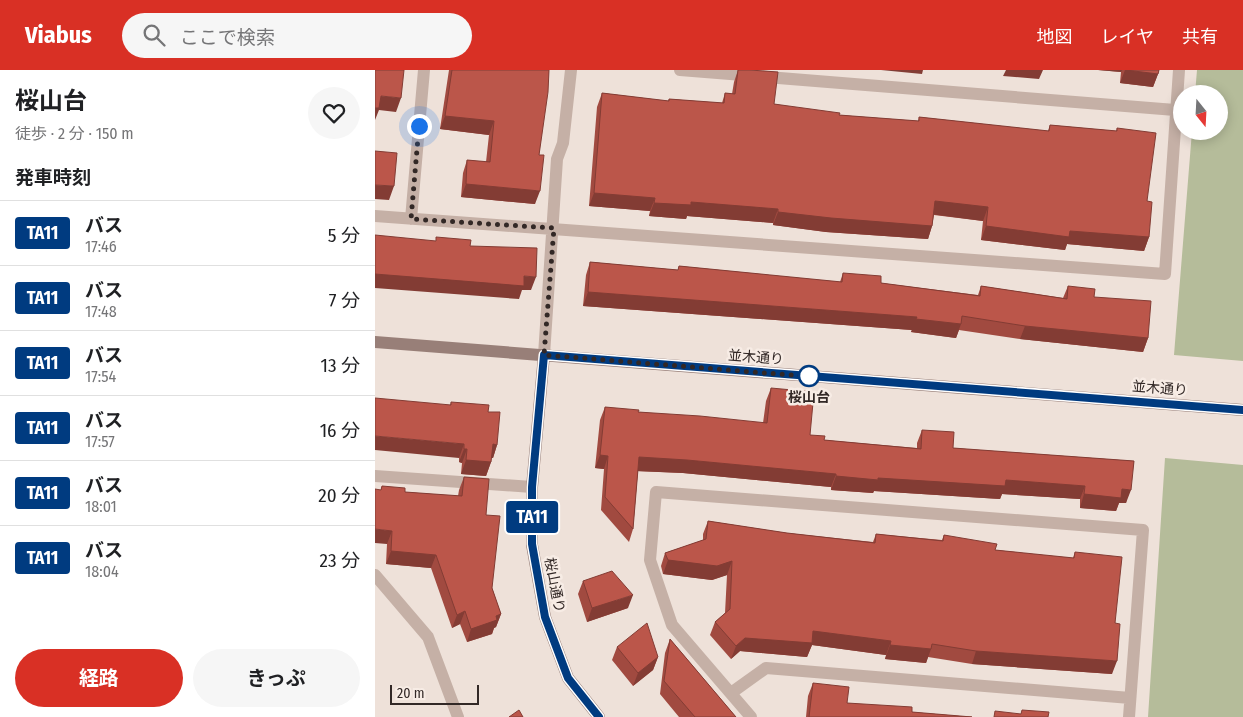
<!DOCTYPE html>
<html lang="ja">
<head>
<meta charset="utf-8">
<style>
  :root { --surface:#fff; --page:#f6f6f6; --text:#202124; --muted:#757577; --line:#e0e0e0; --accent:#d93025 }
  body { margin:0; font-family:"Fira Sans Condensed","Noto Sans JP",sans-serif; background:var(--page); color:var(--text); height:100vh; display:flex; flex-direction:column; font-size:19px; white-space:nowrap }
  * { box-sizing:border-box; margin:0 }
  p { font-size:16px; color:var(--muted) }
  .icon { flex:none; width:28px; height:28px; fill:none; stroke:currentColor; stroke-width:2; stroke-linecap:round; stroke-linejoin:round }
  .map { position:relative; flex:1; overflow:hidden }
  .sheet { display:flex; flex-direction:column; background:var(--surface); width:375px }
  .sheet>* { flex:none }
  .badge { padding:0 10px; border-radius:4px; font-size:18px; line-height:32px }
  .needle { width:32px; rotate:162deg }
  .fabs { position:absolute; left:798px; top:15px; display:grid; gap:10px }
  .fabs a { display:grid; place-items:center; width:55px; height:55px; border-radius:50%; background:var(--surface); box-shadow:0 2px 12px #0003; font-size:25px }
  .scale { position:absolute; left:15px; bottom:12px; width:89px; box-sizing:border-box; padding-left:5px; border:2px solid #322826; border-top:0; font-size:14px; line-height:18px; white-space:nowrap; color:#322826; -webkit-text-stroke:4px #f7ece5; paint-order:stroke }
  .you { position:absolute; width:25px; height:25px; margin:-12px; border:4px solid #fff; border-radius:50%; background:#1a73e8; box-shadow:0 0 0 8px #1a73e833 }
  .map>.badge { position:absolute; translate:-50% -50%; box-shadow:0 0 0 2px #fff }
  h2 { padding:0 15px; font-size:19px; line-height:45px }
  .round { display:grid; place-items:center; flex:none; width:52px; height:52px; border-radius:26px; background:var(--page) }
  .overview { display:flex; align-items:center; justify-content:space-between; height:85px; padding:0 15px }
  h1 { font-size:24px; font-weight:700; line-height:38px }
  .button { display:flex; gap:10px; margin-top:auto; padding:10px 15px }
  .button a { flex:1; height:58px; border-radius:30px; background:var(--accent); color:#fff; font-size:20px; font-weight:700; line-height:58px; text-align:center }
  .button a+a { background:var(--page); color:var(--text) }
  ul { padding:0; list-style:none }
  li { display:flex; align-items:center; gap:15px; height:65px; padding:0 15px; border-top:1px solid var(--line) }
  li div { flex:1 }
  li b { display:block; font-size:19px }
  li em { font-style:normal }
  li .badge { min-width:55px; font-weight:700; text-align:center }
  header { display:flex; align-items:center; gap:30px; box-sizing:border-box; height:70px; padding:0 25px; background:var(--accent); color:#fff }
  header strong { font-size:24px }
  nav { display:flex; gap:28px; margin-inline-start:auto; font-size:18px }
  .search { width:350px; height:45px; background:var(--page); display:flex; align-items:center; gap:12px; box-sizing:border-box; padding:0 18px; border-radius:28px; color:var(--muted); font-size:19px }
  main { display:flex; flex:1; min-height:0 }
  .map>svg:first-child { display:block }
  .green { fill:#b5bc9a }
  .lines { fill:none; stroke-linecap:round; stroke-linejoin:round }
  .street { stroke:#c5b0a6; stroke-width:12 }
  .secondary { stroke:#987f78; stroke-width:12 }
  .wall { fill:#a14a40 }
  .shaded-wall { fill:#833c34 }
  .building { fill:#bb564a; stroke:#833c34 }
  .line-casing { stroke:#fff; stroke-width:11 }
  .line { stroke:#003b80; stroke-width:8 }
  .walk { stroke:#322826; stroke-width:5; stroke-dasharray:0 9 }
  .stop-dot { fill:#fff; stroke:#003b80; stroke-width:2.5 }
  .labels { text-anchor:middle; stroke-width:5; stroke-linejoin:round; paint-order:stroke }
  .street-label { font-size:14px; fill:#322826; stroke:#f7ece5 }
  .stop-label { font-size:14px; font-weight:bold; fill:#322826; stroke:#f7ece5 }
</style>
</head>
<body>
<header>
<strong>Viabus</strong>
<div class="search"><svg class="icon" aria-label="search" viewBox="0 0 24 24"><circle cx="10" cy="10" r="6"/><path d="M15 15l6 6"/></svg>ここで検索</div>
<nav><a>地図</a><a>レイヤ</a><a>共有</a></nav>
</header>
<main>
<section class="sheet">
<div class="overview"><div><h1>桜山台</h1><p>徒歩 · 2 分 · 150 m</p></div><a class="round"><svg class="icon" aria-label="heart" viewBox="0 0 24 24"><path d="M12 20l-8-8c-3-5 5-10 8-4 3-6 11-1 8 4z"/></svg></a></div>
<h2>発車時刻</h2>
<ul>
<li><span class="badge" style="background:#003b80;color:#fff">TA11</span><div><b>バス</b><p>17:46</p></div><em>5 分</em></li>
<li><span class="badge" style="background:#003b80;color:#fff">TA11</span><div><b>バス</b><p>17:48</p></div><em>7 分</em></li>
<li><span class="badge" style="background:#003b80;color:#fff">TA11</span><div><b>バス</b><p>17:54</p></div><em>13 分</em></li>
<li><span class="badge" style="background:#003b80;color:#fff">TA11</span><div><b>バス</b><p>17:57</p></div><em>16 分</em></li>
<li><span class="badge" style="background:#003b80;color:#fff">TA11</span><div><b>バス</b><p>18:01</p></div><em>20 分</em></li>
<li><span class="badge" style="background:#003b80;color:#fff">TA11</span><div><b>バス</b><p>18:04</p></div><em>23 分</em></li>
</ul>
<div class="button"><a>経路</a><a>きっぷ</a></div>
</section>
<div class="map">
<svg width="868" height="647" viewBox="0 0 868 647">
  <rect width="100%" height="100%" fill="#eee1d9"/>
  <path class="green" d="M822,0h46v291l-69,-6 18,-224h27v-37h-24z
    M790,388l78,7v252h-95z"/>
  <g class="lines">
    <path class="street" d="M305,0l495,40
      M0,146l790,58 14,-204
      M36,149l13,-149
      M169,285l13,-196 6,-16 8,-73
      M0,406l157,11
      M0,505l53,62 30,80
      M356,623l35,-25 364,30
      M376,647l-79,-92 -22,-65 6,-68 487,38 -14,187"/>
    <path class="secondary" d="M0,272l868,68
      M169,285l-12,132v58l13,72 23,61 31,39"/>
  </g>
  <path class="wall" d="M74,0h100l-10,85 -4,49 -74,-7 2,-24 4,-13 19,2 3,-27 -49,-6z
    M363,0l36,34 65,11 79,6 1,-4 129,14 2,-6 66,6 1,-3 30,73 2,36 -5,14 -77,-7 -2,6 -84,-10 2,-19 -49,-6 -2,11 -4,13 -102,-7 -53,-7v-2l-86,-7 -1,3 -37,-3 1,-5 -61,-5 8,-99 5,-14 66,8 1,-2 53,4 3,-10 7,1 2,-12z
    M723,0h61l-1,4 -5,13 -33,-4 1,-11z
    M215,192l88,8 1,-4 161,16 3,-9 38,10 97,12 3,-9 82,12 5,-12 26,11 54,41 -5,14 -123,-13 -61,-9 -3,8 -45,-6 1,-2 -329,-24 3,-31z
    M396,318l39,47 14,5 93,8v-5l5,-13 31,18 181,13 -8,42h-7l-3,8 -36,-3v-9l-78,-5 -2,5 -126,-8 -1,2 -42,-3v-3l-148,-14 -45,-2 -5,58 -4,13 -28,-32 3,-41 -9,-1 5,-48 5,-13 33,5 125,11 3,-22z
    M76,332l46,43 -4,13h-2v4l-5,14 -25,-2 1,-11 -3,-1v-4l-9,-53z
    M89,407l22,38 6,73 9,26 -5,13 -2,1 -2,6 -25,8 -7,-18 -8,4 -21,-60 -45,-4 1,-20 -6,-54 1,-4 23,6 53,4 1,-6z
    M333,451l79,12 86,9 3,-8 66,6 2,-5 51,15 78,8 2,-6 40,71 -3,51 -140,-10 -44,-7 -2,6 -41,-4 1,-4 -74,-10 -5,12 -67,-6 -9,8 -21,-24 5,-13 10,-9 2,-38 -15,5 -49,-6 -2,-8 4,-13 38,-13v-6z
    M208,511l45,27 -41,14 -9,-28z
    M295,569l66,78h-57l-19,-23 5,-41z
    M242,577l41,10 -5,13 -20,16 -21,-26z
    M438,613l34,20 65,9 60,5h-166l2,-21z"/>
  <path class="shaded-wall" d="M506,0h42l-1,4z
    M631,0h37l-4,9 -36,-3z
    M723,0h24l-1,2z
    M750,0l33,4 -5,13 -33,-4z
    M6,26l20,2 -5,14 -17,-2 -4,10v-12z
    M70,46l49,5 -5,14 -49,-6z
    M91,114l74,7 -5,13 -74,-7z
    M0,115l19,1 -5,14 -14,-1z
    M219,123l61,5 -5,13 -61,-5z
    M560,131l53,6 -5,14 -53,-7z
    M316,132l87,7 -5,14 -86,-7 -1,3 -37,-3 5,-13z
    M403,142l154,14 -4,13 -102,-7 -53,-7z
    M611,156l84,5 79,6 -5,14 -77,-7 -2,6 -84,-10z
    M0,204l149,2 12,1 -5,13h-9l-3,9 -144,-11z
    M213,222l329,25 -5,13 -329,-24z
    M541,249l45,5 -5,14 -45,-6z
    M650,256l123,12 -5,14 -123,-13z
    M0,366l89,8 -5,14 -84,-8z
    M118,374l4,1 -4,13h-5z
    M89,379h3l-5,14 -3,-1z
    M225,385l8,1 -4,13 -9,-1z
    M264,387l48,3 149,14 -5,13 -148,-14 -49,-2z
    M91,390l25,2 -5,14 -25,-2z
    M461,406l170,4 79,6 -5,13 -78,-5 -2,5 -126,-8 -1,2 -42,-3z
    M747,419l9,1 -5,13h-7l-3,8 -36,-3 4,-14z
    M0,459l17,2 -5,13 -12,-1z
    M16,481l45,4 -5,13 -45,-4z
    M293,490l64,1 -5,14 -15,5 -49,-6z
    M258,525l-5,13 -41,14 5,-14z
    M90,541l-5,13 -8,4 5,-13z
    M126,544l-5,13 -2,1 -2,6 -25,8 4,-13 25,-13z
    M438,561l78,10 -5,14 -74,-10 -5,12 -67,-6 -9,8 5,-13 9,-8z
    M515,575l41,4 -5,14 -41,-4z
    M601,581l141,10 -5,13 -140,-10z
    M283,587l-5,13 -20,16 5,-13z"/>
  <path class="building" d="M0,0h29l-3,28 -20,-2 -2,12h-4z
    M77,0h97l-1,22 -9,63h5l-4,36 -74,-7 1,-24 23,2 4,-41 -49,-5z
    M363,0h12l28,2 -4,32 66,9 -1,2 80,6v-4l130,14 1,-6 67,6v-3l39,5 -9,68 5,1 -3,35 -79,-6 -1,6 -83,-11 2,-19 -53,-6 -3,25 -101,-8 -53,-6v-3l-87,-7v3l-37,-2 1,-5 -61,-5 8,-100 67,8v-2l55,4 1,-10 10,1z
    M751,0h33l-1,4z
    M0,81l22,2 -3,33 -19,-1z
    M0,165l61,6v-4l35,3 -1,6 67,2 -1,29 -12,-1v10l-149,-12z
    M215,192l88,8 1,-4 163,16 1,-9 38,3v7l99,13 1,-10 86,13 1,-13 27,3 -1,8 57,4 -3,37 -123,-12 -63,-10 -1,8 -45,-5 1,-2 -329,-25z
    M396,318l43,4 -4,43 15,1 -1,4 97,9 1,-19 32,2 -1,16 181,13 -3,29 -9,-1 -1,9 -37,-4 1,-8 -79,-6 -1,6 -127,-8v2l-42,-4v-2l-149,-14 -48,-3 -6,72 -28,-32 3,-41 -8,-1 5,-48 34,3 -1,2 62,4 67,7z
    M0,328l76,7v-3l38,3 -1,7h12l-3,33 -4,-1 -2,18 -25,-2 1,-11h-3v-5l-89,-8z
    M89,407l25,2 -3,36 14,1 -8,72 9,26 -5,2 1,4 -26,9 -6,-18 -8,4 -21,-60 -45,-4 1,-20 -17,-2v-40l6,1 1,-4 23,2v4l57,4z
    M333,451l79,12 88,10 1,-9 67,7 1,-6 53,9 -2,6 79,8 1,-6 47,5 -7,66 5,1 -3,37 -141,-10 -44,-7 -1,5 -41,-4 1,-4 -78,-10 -1,12 -67,-5 -9,8 -21,-24 15,-13 2,-48 -15,5 -49,-6 -3,-7 41,-14z
    M237,501l21,24 -41,13 -9,-27z
    M272,553l11,34 -20,16 -21,-26z
    M295,569l66,78h-41l-31,-36z
    M438,613l36,4 -2,16 65,4v5l60,5h-163z
    M144,640l4,7h-14z
    M647,640l27,2 -1,5h-54l1,-6 26,3z"/>
  <g class="lines">
    <defs>
      <path id="line" d="M224,647l-31,-39 -23,-61 -13,-73v-57l12,-132 699,55"/>
    </defs>
    <use href="#line" class="line-casing"/>
    <use href="#line" class="line"/>
    <path class="walk" d="M44,56l-8,93 143,9 -10,127 271,22 -6,-1"/>
  </g>
  <circle class="stop-dot" cx="434" cy="306" r="10"/>
  <g class="labels">
    <g class="street-label">
      <text transform="translate(381 287) rotate(4)" y="5">並木通り</text>
      <text transform="translate(785 318) rotate(4)" y="5">並木通り</text>
      <text transform="translate(180 515) rotate(79)" y="5">桜山通り</text>
    </g>
    <g class="stop-label">
      <text x="434" y="332">桜山台</text>
    </g>
  </g>
</svg>
<div class="fabs">
<a><svg class="needle" viewBox="-14 -14 28 28"><path d="M0-13l5 13h-10z" fill="#e53935"/><path d="M0 13l5-13h-10z" fill="#757577"/></svg></a>
</div>
<div class="scale">20 m</div>
<div class="you" style="left:44px;top:56px"></div>
<b class="badge" style="left:157px;top:447px;background:#003b80;color:#fff">TA11</b>
</div>
</main>
</body>
</html>
